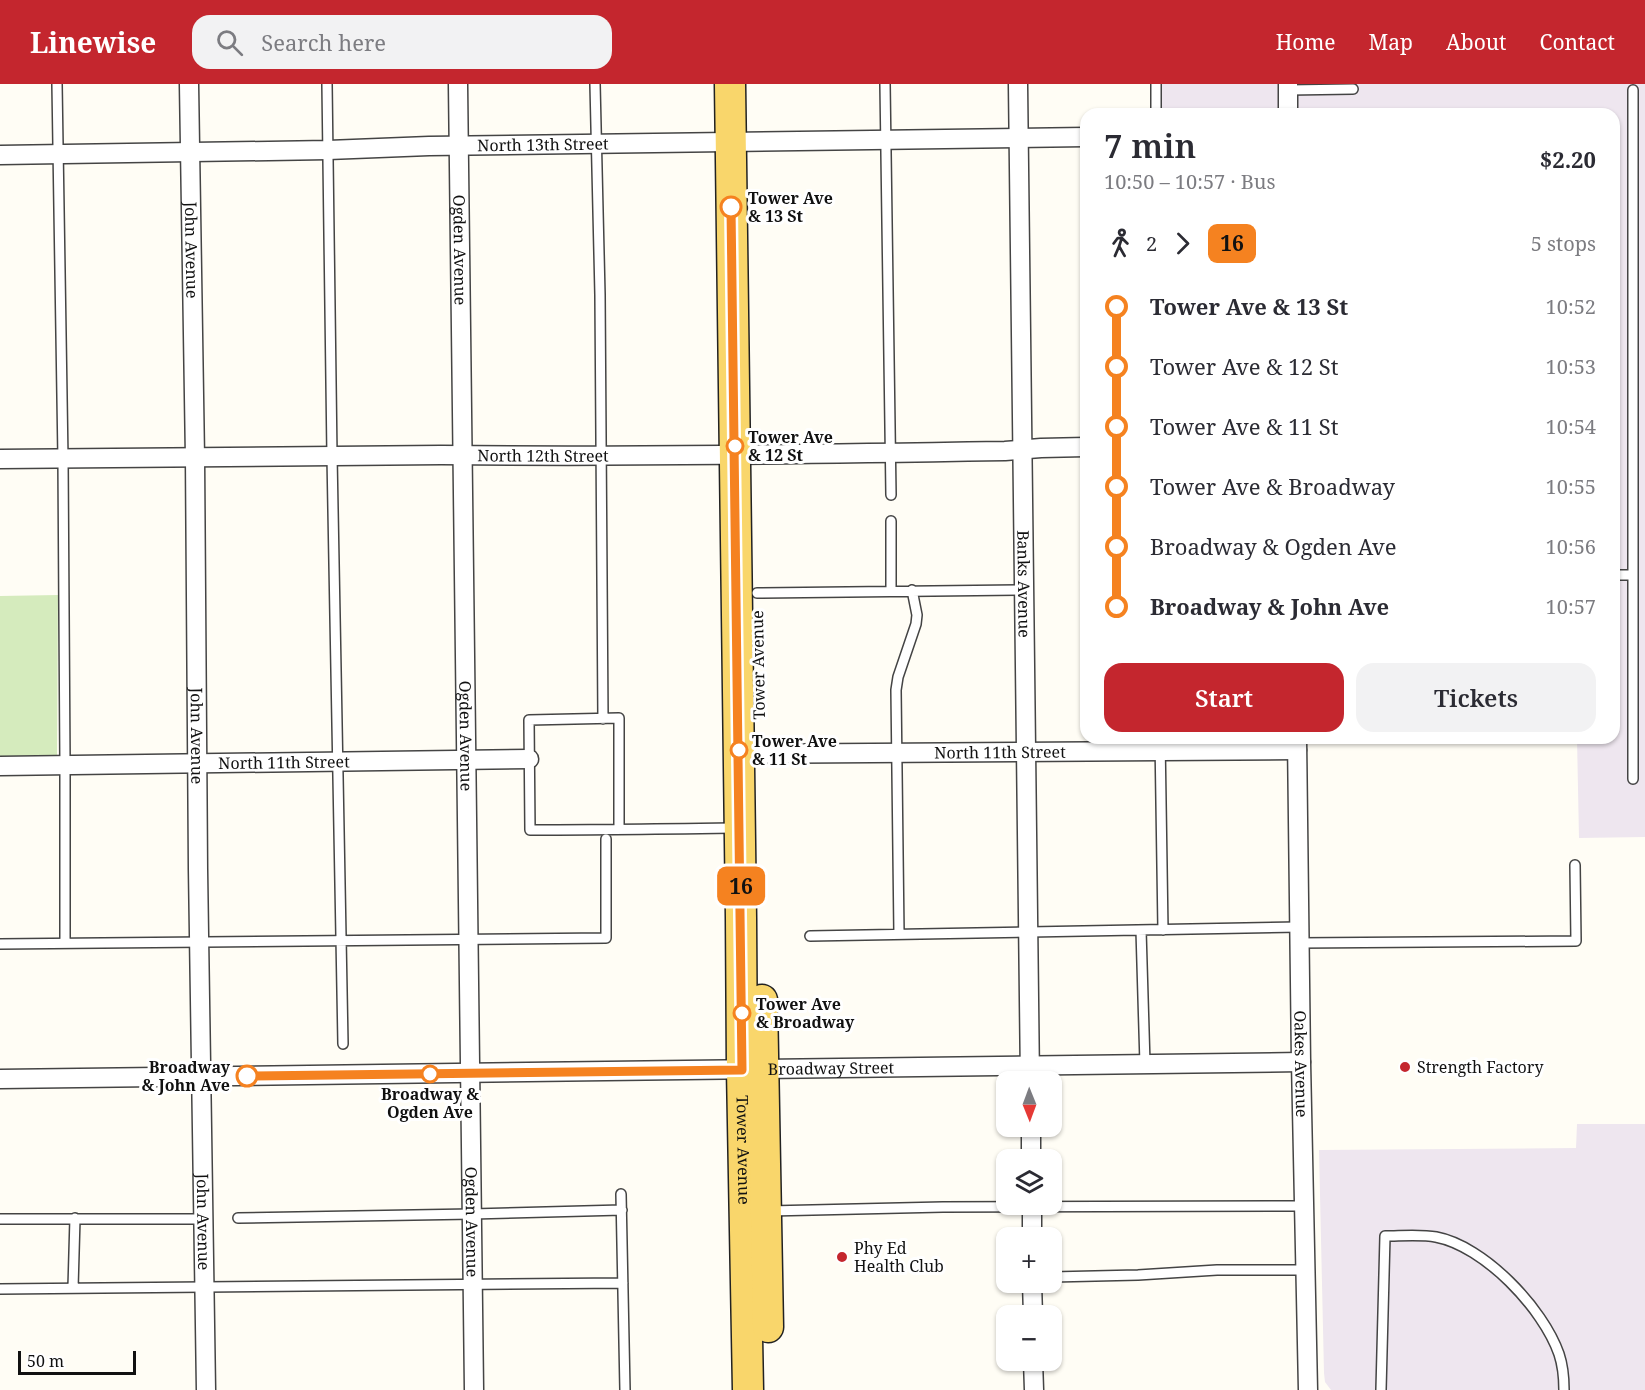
<!DOCTYPE html>
<html lang="en">
<head>
<meta charset="utf-8">
<style>
  :root { --surface:#fff; --page:#f2f2f3; --text:#2b2b33; --muted:#7c7c81; --accent:#c4262e }
  body { margin:0; font-family:"Noto Serif",serif; background:var(--page); color:var(--text); height:100vh; display:flex; flex-direction:column; font-size:22px; white-space:nowrap }
  * { box-sizing:border-box; margin:0 }
  p { font-size:20px; color:var(--muted) }
  .icon { flex:none; width:33px; height:33px; fill:none; stroke:currentColor; stroke-width:2; stroke-linecap:round; stroke-linejoin:round }
  .map { position:relative; flex:1; overflow:hidden }
  .drawer { position:absolute; left:1080px; top:24px; width:540px; height:636px; display:flex; flex-direction:column; background:var(--surface); border-radius:18px; box-shadow:0 2px 4px #0004 }
  .drawer>* { flex:none }
  .badge { padding:0 12px; border-radius:9px; font-size:21px; line-height:39px }
  .needle { width:39px; rotate:179deg }
  .buttons { position:absolute; left:996px; top:987px; display:grid; gap:12px }
  .buttons a { display:grid; place-items:center; width:66px; height:66px; border-radius:12px; background:var(--surface); box-shadow:0 2px 4px #0004; font-size:30px }
  .scale { position:absolute; left:18px; bottom:15px; width:118px; box-sizing:border-box; padding-left:6px; border:3px solid #111; border-top:0; font-size:16px; line-height:21px; white-space:nowrap; color:#111; -webkit-text-stroke:4px #fff; paint-order:stroke }
  .map>.badge { position:absolute; translate:-50% -50%; box-shadow:0 0 0 3px #fff }
  .legs { display:flex; align-items:center; gap:9px; height:66px; padding:0 24px; font-size:20px }
  .legs p { margin-inline-start:auto }
  .headline { display:flex; align-items:center; justify-content:space-between; height:102px; padding:0 24px }
  h1 { font-size:33px; font-weight:600; line-height:45px }
  .action { display:flex; gap:12px; margin-top:auto; padding:12px 24px }
  .action a { flex:1; height:69px; border-radius:18px; background:var(--accent); color:#fff; font-size:24px; font-weight:600; line-height:69px; text-align:center }
  .action a+a { background:var(--page); color:var(--text) }
  ul { padding:0 24px; list-style:none }
  li { display:flex; align-items:center; gap:21px; height:60px; font-size:22px }
  li i { display:grid; place-items:center; width:9px; height:100%; margin:0 8px; background:currentColor }
  li i::after { content:''; width:15px; height:15px; margin:-8px; border:4px solid; border-radius:50%; background:var(--surface) }
  li p { margin-inline-start:auto }
  li:first-child i { background:linear-gradient(#0000 50%,currentColor 0) }
  li:last-child i { background:linear-gradient(currentColor 50%,#0000 0) }
  header { display:flex; align-items:center; gap:36px; box-sizing:border-box; height:84px; padding:0 30px; background:var(--accent); color:#fff }
  header strong { font-size:28px }
  nav { display:flex; gap:33px; margin-inline-start:auto; font-size:21px }
  .search { width:420px; height:54px; background:var(--page); display:flex; align-items:center; gap:15px; box-sizing:border-box; padding:0 21px; border-radius:18px; color:var(--muted); font-size:22px }
  .map>svg:first-child { display:block }
  .industrial { fill:#eee6ef }
  .green { fill:#d5ebbd }
  .lines { fill:none; stroke-linecap:round; stroke-linejoin:round }
  .lane-casing { stroke:#444; stroke-width:12 }
  .street-casing { stroke:#444; stroke-width:21 }
  .primary-casing { stroke:#222; stroke-width:33 }
  .lane { stroke:#fff; stroke-width:9 }
  .street { stroke:#fff; stroke-width:18 }
  .primary { stroke:#f9d66b; stroke-width:30 }
  .line-1-casing { stroke:#fff; stroke-width:14 }
  .line-1 { stroke:#f58220; stroke-width:9 }
  .stop-1-dot { fill:#fff; stroke:#f58220; stroke-width:3 }
  .poi-dot { fill:#c4262e; stroke:#fff; stroke-width:2 }
  .labels { text-anchor:middle; stroke-width:6; stroke-linejoin:round; paint-order:stroke }
  .street-label { font-size:16px; fill:#111; stroke:#fff }
  .stop-label { font-size:16px; font-weight:bold; fill:#111; stroke:#fff; text-anchor:start }
  .poi-label { font-size:16px; fill:#111; stroke:#fff; text-anchor:start }
</style>
</head>
<body>
<header>
<strong>Linewise</strong>
<div class="search"><svg class="icon" aria-label="search" viewBox="0 0 24 24"><circle cx="10" cy="10" r="6"/><path d="M15 15l6 6"/></svg>Search here</div>
<nav><a>Home</a><a>Map</a><a>About</a><a>Contact</a></nav>
</header>
<div class="map">
<svg width="1645" height="1306" viewBox="0 0 1645 1306">
  <rect width="100%" height="100%" fill="#fffdf5"/>
  <path class="industrial" d="M1161,0h484v753l-66,1 -2,-100h37v-624h-453z
    M1577,1040h68v266h-314l-6,-8 -1,-9 -5,-223 257,-2z"/>
  <path class="green" d="M58,511l-1,161 -57,1v-161z"/>
  <g class="lines">
    <defs>
      <path id="lane" d="M57,0l6,375 2,306v178
        M327,0l5,372 11,588
        M595,0l5,211 3,424
        M885,0l6,411
        M1156,0v30
        M1288,6l65,-1
        M1633,6v689
        M891,437v70
        M1614,491h19
        M757,509l267,-3
        M1160,654l3,192
        M619,745v-111l-90,2 1,110c69,0 137,-1 206,-2
        M1141,846l4,134
        M899,850l-3,-244 2,-13 18,-53 1,-9 -5,-25
        M810,852l489,-9
        M1299,859l277,-2 -1,-76
        M0,860l606,-6v-99
        M621,1110l4,196
        M769,1127l174,-4 361,-1
        M238,1134l234,-4 150,-4
        M0,1135h203
        M1052,1193l86,-2 79,-5h89
        M73,1204l2,-70
        M0,1205l623,-6
        M1381,1306l4,-154c15,0 36,-2 51,1 48,9 107,71 123,117 4,12 5,23 5,36"/>
      <g id="street">
        <path id="s1" d="M189,0l6,374 3,411 8,521"/>
        <path id="s2" d="M458,0l16,1306"/>
        <path id="s3" d="M1018,0l12,998"/>
        <path d="M1288,0v30"/>
        <path id="s4" d="M0,71l328,-5 101,-4 657,-9"/>
        <path id="s5" d="M0,375l441,-4c188,2 376,-1 564,-4l36,-3 45,-1"/>
        <path id="s6" d="M1297,654l4,324 7,328"/>
        <path id="s7" d="M739,670l558,-4"/>
        <path id="s8" d="M0,682l529,-7"/>
        <path id="s9" d="M0,995l1301,-17"/>
        <path d="M1031,1042v34"/>
        <path d="M1032,1120v34"/>
        <path d="M1032,1198l1,34"/>
        <path d="M1033,1276l1,30"/>
      </g>
      <g id="primary">
        <path id="s10" d="M730,0l11,834 1,152 6,320"/>
        <path d="M762,916l6,327"/>
      </g>
    </defs>
    <use href="#lane" class="lane-casing"/>
    <use href="#street" class="street-casing"/>
    <use href="#primary" class="primary-casing"/>
    <use href="#lane" class="lane"/>
    <use href="#street" class="street"/>
    <use href="#primary" class="primary"/>
  </g>
  <g class="lines">
    <defs>
      <path id="line-1" d="M247,992l495,-6 -11,-863"/>
    </defs>
    <use href="#line-1" class="line-1-casing"/>
    <use href="#line-1" class="line-1"/>
  </g>
  <g class="stop-1-dot">
    <circle cx="731" cy="123" r="10"/>
    <circle cx="735" cy="362" r="8"/>
    <circle cx="739" cy="666" r="8"/>
    <circle cx="742" cy="929" r="8"/>
    <circle cx="430" cy="990" r="8"/>
    <circle cx="247" cy="992" r="10"/>
  </g>
  <g class="poi-dot">
    <circle cx="1405" cy="983" r="6"/>
    <circle cx="842" cy="1173" r="6"/>
  </g>
  <g class="labels">
    <g class="street-label">
      <text dy="6" stroke="none"><textPath href="#s4" startOffset="543">North 13th Street</textPath></text>
      <text dy="6" stroke="none"><textPath href="#s1" startOffset="166">John Avenue</textPath></text>
      <text dy="6" stroke="none"><textPath href="#s2" startOffset="166">Ogden Avenue</textPath></text>
      <text dy="6" stroke="none"><textPath href="#s5" startOffset="543">North 12th Street</textPath></text>
      <text dy="6" stroke="none"><textPath href="#s3" startOffset="500">Banks Avenue</textPath></text>
      <text transform="translate(758 581) rotate(-91)" y="6">Tower Avenue</text>
      <text dy="6" stroke="none"><textPath href="#s1" startOffset="652">John Avenue</textPath></text>
      <text dy="6" stroke="none"><textPath href="#s2" startOffset="652">Ogden Avenue</textPath></text>
      <text dy="6" stroke="none"><textPath href="#s7" startOffset="261">North 11th Street</textPath></text>
      <text dy="6" stroke="none"><textPath href="#s8" startOffset="284">North 11th Street</textPath></text>
      <text dy="6" stroke="none"><textPath href="#s6" startOffset="326">Oakes Avenue</textPath></text>
      <text dy="6" stroke="none"><textPath href="#s9" startOffset="831">Broadway Street</textPath></text>
      <text dy="6" stroke="none"><textPath href="#s10" startOffset="1066">Tower Avenue</textPath></text>
      <text dy="6" stroke="none"><textPath href="#s1" startOffset="1138">John Avenue</textPath></text>
      <text dy="6" stroke="none"><textPath href="#s2" startOffset="1138">Ogden Avenue</textPath></text>
    </g>
    <g class="stop-label">
      <text x="748" y="120">Tower Ave<tspan x="748" dy="18">&amp; 13 St</tspan></text>
      <text x="748" y="359">Tower Ave<tspan x="748" dy="18">&amp; 12 St</tspan></text>
      <text x="752" y="663">Tower Ave<tspan x="752" dy="18">&amp; 11 St</tspan></text>
      <text x="756" y="926">Tower Ave<tspan x="756" dy="18">&amp; Broadway</tspan></text>
      <text x="230" y="989" text-anchor="end">Broadway<tspan x="230" dy="18">&amp; John Ave</tspan></text>
      <text x="430" y="1016" text-anchor="middle">Broadway &amp;<tspan x="430" dy="18">Ogden Ave</tspan></text>
    </g>
    <g class="poi-label">
      <text x="1417" y="989">Strength Factory</text>
      <text x="854" y="1170">Phy Ed<tspan x="854" dy="18">Health Club</tspan></text>
    </g>
  </g>
</svg>
<div class="buttons">
<a><svg class="needle" viewBox="-14 -14 28 28"><path d="M0-13l5 13h-10z" fill="#e53935"/><path d="M0 13l5-13h-10z" fill="#7c7c81"/></svg></a>
<a><svg class="icon" aria-label="layers" viewBox="0 0 24 24"><path d="M12 4l9 5-9 5-9-5zM3 14l9 5 9-5"/></svg></a>
<a>+</a>
<a>−</a>
</div>
<div class="scale">50 m</div>
<b class="badge" style="left:741px;top:802px;background:#f58220;color:#111">16</b>
<section class="drawer">
<div class="headline"><div><h1>7 min</h1><p>10:50 – 10:57 · Bus</p></div><b>$2.20</b></div>
<div class="legs"><svg class="icon" aria-label="walk" viewBox="0 0 24 24"><circle cx="13" cy="4" r="2"/><path d="M13 8l-2 6 4 7M11 14l-3 7M7 12l3-4h3l4 4"/></svg>2<svg class="icon" aria-label="forward" viewBox="0 0 24 24"><path d="M9 5l7 7-7 7"/></svg><b class="badge" style="background:#f58220;color:#111">16</b><p>5 stops</p></div>
<ul>
<li><i style="color:#f58220"></i><b>Tower Ave &amp; 13 St</b><p>10:52</p></li>
<li><i style="color:#f58220"></i><span>Tower Ave &amp; 12 St</span><p>10:53</p></li>
<li><i style="color:#f58220"></i><span>Tower Ave &amp; 11 St</span><p>10:54</p></li>
<li><i style="color:#f58220"></i><span>Tower Ave &amp; Broadway</span><p>10:55</p></li>
<li><i style="color:#f58220"></i><span>Broadway &amp; Ogden Ave</span><p>10:56</p></li>
<li><i style="color:#f58220"></i><b>Broadway &amp; John Ave</b><p>10:57</p></li>
</ul>
<div class="action"><a>Start</a><a>Tickets</a></div>
</section>
</div>
</body>
</html>
